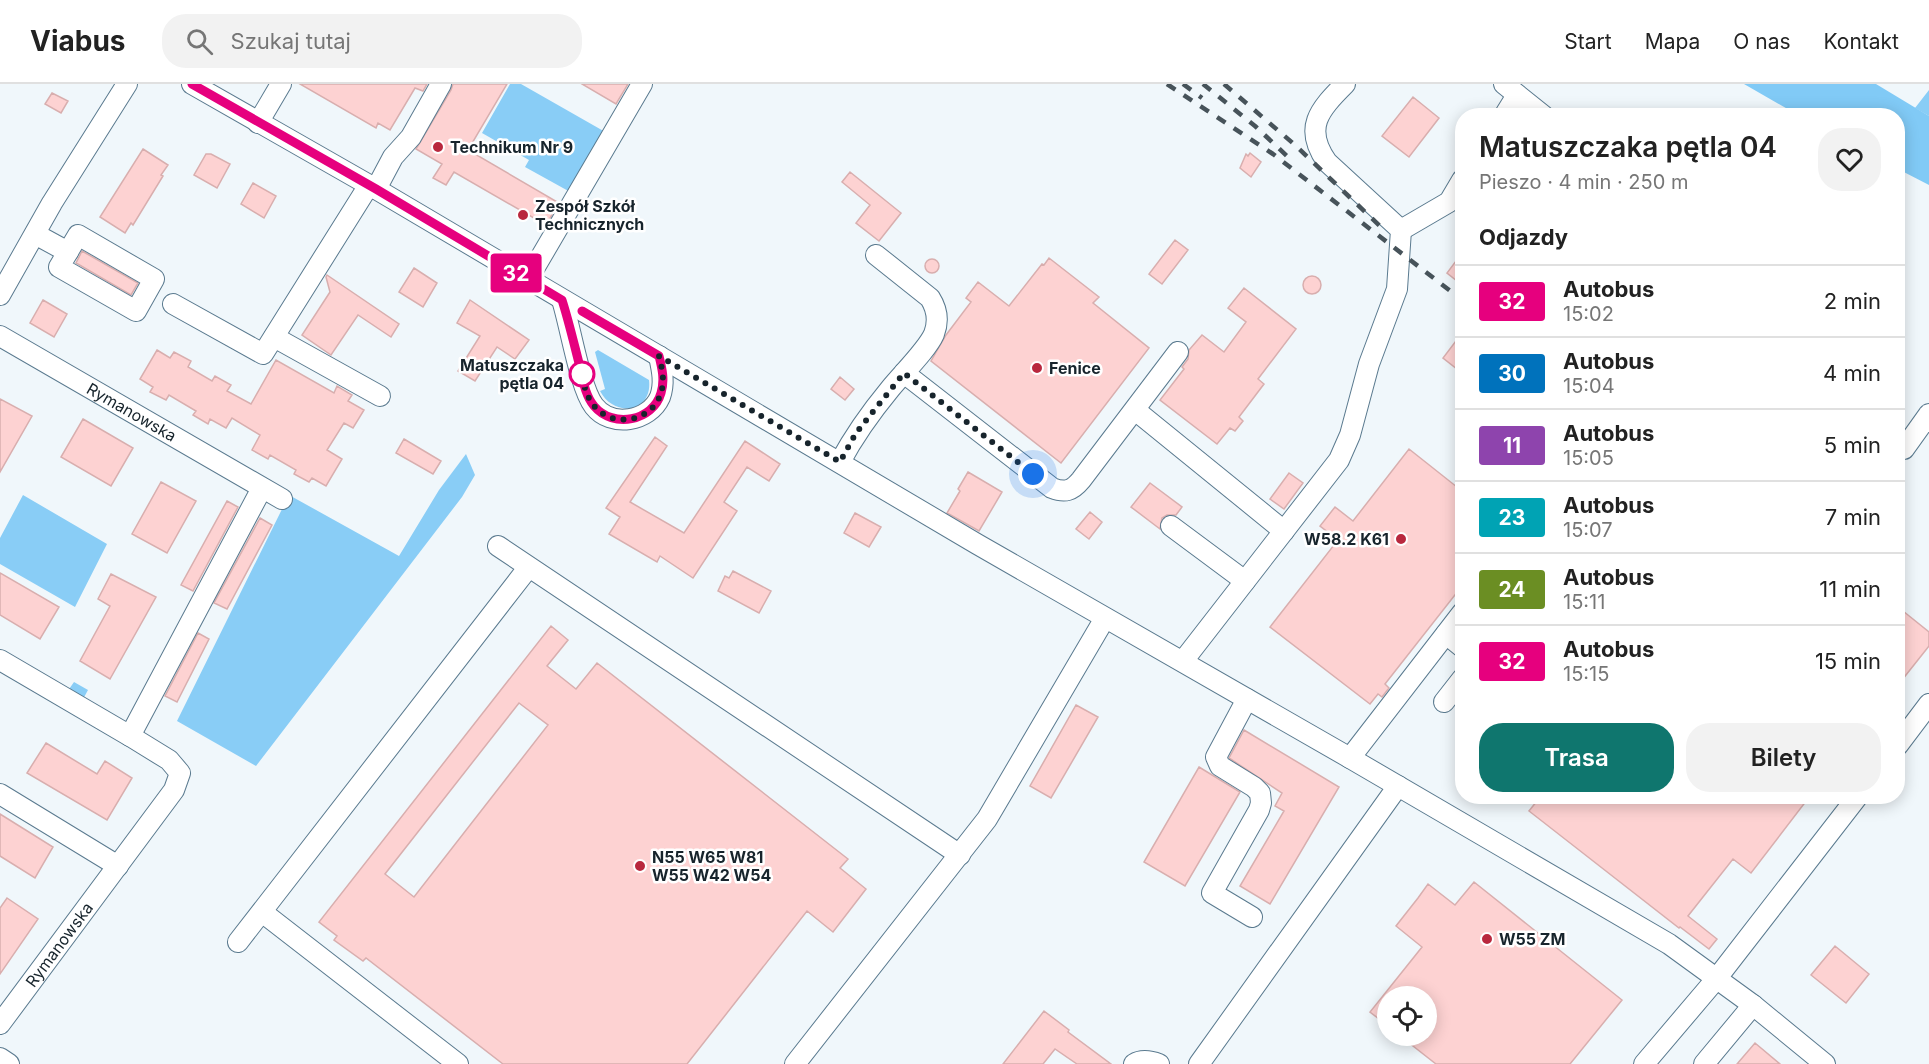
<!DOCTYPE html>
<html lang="pl">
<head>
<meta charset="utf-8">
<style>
  :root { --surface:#fff; --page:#f2f2f2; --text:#222; --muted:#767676; --line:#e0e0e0; --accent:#0f766e }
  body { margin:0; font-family:Inter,sans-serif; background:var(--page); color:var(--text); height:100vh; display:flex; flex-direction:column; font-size:22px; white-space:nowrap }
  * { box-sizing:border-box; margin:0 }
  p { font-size:20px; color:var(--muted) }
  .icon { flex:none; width:33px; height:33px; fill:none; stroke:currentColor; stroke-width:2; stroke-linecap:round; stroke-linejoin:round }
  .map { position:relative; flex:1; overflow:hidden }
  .drawer { position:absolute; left:1455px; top:24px; width:450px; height:696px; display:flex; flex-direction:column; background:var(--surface); border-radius:24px; box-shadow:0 3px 15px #0003 }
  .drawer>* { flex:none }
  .badge { padding:0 12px; border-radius:4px; font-size:21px; line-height:39px }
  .buttons { position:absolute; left:1377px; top:902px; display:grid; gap:12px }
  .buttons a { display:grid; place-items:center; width:60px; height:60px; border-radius:50%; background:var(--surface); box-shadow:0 3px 15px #0003; font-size:30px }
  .you { position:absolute; width:30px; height:30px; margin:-15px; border:4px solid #fff; border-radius:50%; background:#1a73e8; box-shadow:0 0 0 9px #1a73e833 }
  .map>.badge { position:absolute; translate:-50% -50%; box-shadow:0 0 0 3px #fff }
  h2 { padding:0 24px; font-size:22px; line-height:54px }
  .round { display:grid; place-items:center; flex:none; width:63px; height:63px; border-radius:24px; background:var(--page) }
  .summary { display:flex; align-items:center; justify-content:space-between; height:102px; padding:0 24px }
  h1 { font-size:28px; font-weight:600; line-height:45px }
  .cta { display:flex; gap:12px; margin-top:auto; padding:12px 24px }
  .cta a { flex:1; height:69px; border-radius:24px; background:var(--accent); color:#fff; font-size:24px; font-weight:600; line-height:69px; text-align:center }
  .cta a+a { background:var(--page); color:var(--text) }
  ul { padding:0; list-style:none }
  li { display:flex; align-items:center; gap:18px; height:72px; padding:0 24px; border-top:2px solid var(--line) }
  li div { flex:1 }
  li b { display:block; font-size:22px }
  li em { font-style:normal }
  li .badge { min-width:66px; font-weight:700; text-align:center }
  header { display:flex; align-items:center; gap:36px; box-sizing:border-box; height:84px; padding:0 30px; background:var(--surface); border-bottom:2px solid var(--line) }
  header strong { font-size:28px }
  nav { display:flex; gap:33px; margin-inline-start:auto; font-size:21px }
  .search { width:420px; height:54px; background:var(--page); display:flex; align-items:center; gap:15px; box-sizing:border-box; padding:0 21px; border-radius:24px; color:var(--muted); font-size:22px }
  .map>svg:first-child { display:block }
  .green { fill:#89cdf6 }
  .forest { fill:#81caf6 }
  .building { fill:#fdd2d2; stroke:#d8aeae; stroke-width:1.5; fill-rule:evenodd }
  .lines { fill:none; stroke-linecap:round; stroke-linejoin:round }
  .minor-casing { stroke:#5a7a8f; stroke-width:22 }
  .minor { stroke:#fff; stroke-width:20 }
  .rail { stroke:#47535a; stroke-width:4.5; stroke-dasharray:10 10; stroke-linecap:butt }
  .line-casing { stroke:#fff; stroke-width:14 }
  .line { stroke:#e6007e; stroke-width:9 }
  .walk { stroke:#17242c; stroke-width:6; stroke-dasharray:0 10.8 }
  .poi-dot { fill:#b9283e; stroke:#fff; stroke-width:2 }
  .stop-dot { fill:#fff; stroke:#e6007e; stroke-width:3 }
  .labels { text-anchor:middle; stroke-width:5; stroke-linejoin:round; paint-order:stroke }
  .poi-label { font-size:16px; font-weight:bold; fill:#17242c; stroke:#fff; text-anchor:start }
  .stop-label { font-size:16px; font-weight:bold; fill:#17242c; stroke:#fff; text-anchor:end }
  .street-label { font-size:16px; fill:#17242c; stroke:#fff }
</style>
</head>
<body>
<header>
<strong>Viabus</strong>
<div class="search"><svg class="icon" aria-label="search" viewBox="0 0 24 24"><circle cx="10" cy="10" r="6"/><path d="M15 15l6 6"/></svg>Szukaj tutaj</div>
<nav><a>Start</a><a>Mapa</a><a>O nas</a><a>Kontakt</a></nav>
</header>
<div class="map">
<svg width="1929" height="980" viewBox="0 0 1929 980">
  <rect width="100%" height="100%" fill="#f0f7fb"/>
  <path class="green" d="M510,0h11l86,49 -35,60 -47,-26 4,-7 -47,-27z
    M1929,6v26l-14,-8z
    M598,266l51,30c4,33 -35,38 -49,11l5,-2 -10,-37z
    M466,370l9,21 -13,22 -206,269 -79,-45 112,-226 110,61 40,-66z
    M23,411l84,49 -32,63 -75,-43v-26z
    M74,598l14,8 -6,11 -15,-9z"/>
  <path class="forest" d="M1744,0h132l53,32v69l-31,-16v-53l-100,-1z"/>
  <path class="building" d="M300,0h127l-4,7 -8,-3 -25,42 -12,-7 -2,5z
    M453,0h54l-39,66 91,53 -13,22 -92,-53 -8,13 -13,-7 9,-14 -26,-15 35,-59z
    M582,0h46l-12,20z
    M52,9l16,8 -7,12 -16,-9z
    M1413,13l26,21 -30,39 -27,-21z
    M143,65l25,16 -7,10 2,1 -30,49 -2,-2 -6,10 -25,-16z
    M1250,69l11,9 -10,15 -11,-9 6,-14 2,2z
    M206,70h5l19,10 -13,24 -23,-13z
    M850,88l51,41 -22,28 -23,-18 14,-18 -28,-23z
    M253,99l23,13 -12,22 -23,-14z
    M1175,156l13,10 -26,34 -13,-10z
    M82,167l56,32 -7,12 -55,-32z
    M1462,169v32l-15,-12z
    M1049,174l50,39 -6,6 56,45 -88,115 -130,-102 15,-26 25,-33 -5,-4 12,-16 31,24 33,-42 2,1z
    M925 182a7 7 0 1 1 14 0a7 7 0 1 1-14 0Z
    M414,184l23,15 -14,24 -24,-15z
    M327,191l72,49 -8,13 -33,-22 -27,40 -29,-20 28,-43 -4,-15z
    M1303 201a9 9 0 1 1 18 0a9 9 0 1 1-18 0Z
    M1244,204l52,41 -38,50 6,5 -25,33 4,4 -8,10 -5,-3 -13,16 -57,-44 24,-31 -2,-2 6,-8 1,-9 13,-15 22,17 22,-30 -18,-14z
    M43,216l24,14 -13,23 -24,-14z
    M470,216l59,40 -14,19 -18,-12 -22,34 -17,-10 22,-35 -23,-13z
    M1462,249v40l-19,-15z
    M157,266l13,8 4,-6 17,9 -3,6 24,14 3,-5 16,9 -4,6 24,13 25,-44 58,33 3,-7 15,9 -4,6 16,9 -11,18 -9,-5 -17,27 15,9 -16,27 -14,-8 -3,4 -15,-8 2,-4 -26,-15 -2,4 -16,-9 8,-15 -28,-17 -6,10 -16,-9 -2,5 -15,-9 3,-4 -27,-16 -3,5 -16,-8 3,-5 -13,-8z
    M840,293l14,12 -9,11 -14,-11z
    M0,315l32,17 -32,56z
    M83,335l50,29 -22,38 -50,-29z
    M655,353l12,9 -37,56 54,31 61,-92 35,23 -11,17 -22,-14 -23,35 13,9 -44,67 -33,-22 -3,6 -48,-28 11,-17 -14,-9z
    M404,355l37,22 -8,13 -37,-21z
    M1409,365l53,42v95l-77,98 4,4 -7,9 -4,-3 -8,10 -100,-77 68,-87 -18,-14 15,-19 18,14z
    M968,388l34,20 -23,39 -32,-18 13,-22 -2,-2z
    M1289,389l14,10 -19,26 -14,-10z
    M161,398l35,19 -29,52 -35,-19z
    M1150,399l32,24 -6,8h-9l-5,3 -2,11 -29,-22z
    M227,417l11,6 -45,84 -12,-6z
    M1090,428l12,10 -13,17 -13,-10z
    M855,429l26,14 -12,20 -25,-14z
    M260,434l12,7 -45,84 -13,-6z
    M733,487l38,20 -12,22 -41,-22 7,-15 4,2z
    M0,489l59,34 -19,32 -40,-24z
    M111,490l45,23 -46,82 -30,-18 30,-55 -12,-7z
    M1898,523l31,25v14l-31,39z
    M551,542l17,14 -21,26 29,23 21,-26 251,196 -8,9 26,21 -33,43 -26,-21 -120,153h-184l-137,-106 -3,3 -29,-21 3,-4 -18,-14zM519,619l29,22 -134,172 -29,-23z
    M198,549l11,6 -32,63 -12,-6z
    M1076,621l22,12 -47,81 -21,-12z
    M1244,646l95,57 -69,117 -30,-18 44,-75 -9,-5 7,-13 -53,-35z
    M46,659l51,31 8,-13 27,17 -25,42 -80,-47z
    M1199,683l41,25 -55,94 -41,-24z
    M1541,712h269l-59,77 -18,-14 -45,57 29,23 -8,10 -29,-22 -1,1 -150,-117z
    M0,730l53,33 -18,31 -35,-22z
    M1474,798l148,118 -52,64h-134l-37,-29h27v-39h-38v30l-18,-14 52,-65 -26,-21 22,-28 10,-14 27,21z
    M7,814l31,21 -38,55v-66z
    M1835,862l34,28 -23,29 -35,-28z
    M1044,927l25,19 -1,2 43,32h-34l-22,-15 -12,15h-40z
    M1755,959l25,21h-43z"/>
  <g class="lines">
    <defs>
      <g id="minor">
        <path d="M192,0l184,105 601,355 373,214 319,186 84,61 72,59"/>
        <path d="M1504,0l40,32"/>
        <path d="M1504,32l13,-21"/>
        <path d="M258,39l23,-39"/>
        <path d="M376,105l17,-32 18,-20 30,-53"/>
        <path d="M1401,146l48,-28 13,-22"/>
        <path d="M35,150l33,18"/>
        <path d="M78,151l76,44 -18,32 -77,-44z"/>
        <path d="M528,195l114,-195"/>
        <path d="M0,211l52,-92 75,-119"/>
        <path d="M562,216c8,25 18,88 32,106 17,22 55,16 66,-9 5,-14 2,-27 -1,-41"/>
        <path d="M173,220l90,50 106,-169"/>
        <path id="s1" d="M0,252l282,163"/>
        <path d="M274,253l106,59"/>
        <path d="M904,289l148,115c13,5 20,3 29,-8l97,-128"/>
        <path d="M1135,326l149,121"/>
        <path d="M1904,365l25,-35"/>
        <path d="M840,378c14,-26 31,-50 50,-73 12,-15 37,-39 44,-55 5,-13 3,-25 -4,-36l-54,-43"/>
        <path d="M1171,442l74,55"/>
        <path d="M498,462l462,309"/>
        <path d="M1446,550l16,13"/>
        <path d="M0,576l130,76 132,-248"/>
        <path d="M1183,577l156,-201 11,-25 19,-71 28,-75 4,-59 -74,-68c-24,-34 -8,-52 18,-78"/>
        <path d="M1247,615l-31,58 4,9 34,21 6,6 1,10 -2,7 -47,83 40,24"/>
        <path d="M1444,618l18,-23"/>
        <path d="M1898,661l31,-41"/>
        <path d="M1350,674l112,-145"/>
        <path d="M0,710l118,72"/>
        <path d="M262,828l196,152"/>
        <path d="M238,858l290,-374"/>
        <path id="s2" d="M0,940l174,-234 6,-17 -11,-13 -39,-24"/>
        <path d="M0,974l9,6"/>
        <path d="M795,980l192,-245 118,-201"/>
        <path d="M1134,980c8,-5 17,-3 25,0"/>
        <path d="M1199,980l199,-278"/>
        <path d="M1644,980l73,-86 141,-182"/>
        <path d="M1704,980l49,-59"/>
      </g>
    </defs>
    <use href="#minor" class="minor-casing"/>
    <use href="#minor" class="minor"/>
    <path class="rail" d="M1167,0l106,70 189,146
      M1183,0l19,14
      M1203,0l52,42 32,30
      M1224,0l71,61 88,84"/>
  </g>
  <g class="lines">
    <defs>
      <path id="line" d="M192,0l184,105 186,111c7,22 12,44 18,67 3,13 5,28 14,39 19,23 59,15 67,-13 4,-13 1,-25 -2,-37l-77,-45"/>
    </defs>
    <use href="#line" class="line-casing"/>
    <use href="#line" class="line"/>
    <path class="walk" d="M582,290l-2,-9c3,15 5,32 16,43 20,21 57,12 65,-15 4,-13 1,-25 -2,-37l181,106 16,-29 48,-60 129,101"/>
  </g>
  <g class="poi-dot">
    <circle cx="438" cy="63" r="6"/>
    <circle cx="523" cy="131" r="6"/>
    <circle cx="1037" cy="284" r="6"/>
    <circle cx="1401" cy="455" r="6"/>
    <circle cx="640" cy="782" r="6"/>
    <circle cx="1487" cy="855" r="6"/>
  </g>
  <circle class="stop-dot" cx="582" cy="290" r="12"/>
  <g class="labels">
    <g class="poi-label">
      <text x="450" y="69">Technikum Nr 9</text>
      <text x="535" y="128">Zespół Szkół<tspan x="535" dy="18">Technicznych</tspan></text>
      <text x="1049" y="290">Fenice</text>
      <text x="1389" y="461" text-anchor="end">W58.2 K61</text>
      <text x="652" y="779">N55 W65 W81<tspan x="652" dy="18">W55 W42 W54</tspan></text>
      <text x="1499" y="861">W55 ZM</text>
    </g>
    <g class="stop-label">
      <text x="564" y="287">Matuszczaka<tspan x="564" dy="18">pętla 04</tspan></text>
    </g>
    <g class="street-label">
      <text dy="6" stroke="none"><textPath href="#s1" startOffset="152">Rymanowska</textPath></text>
      <text dy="6" stroke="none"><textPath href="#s2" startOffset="99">Rymanowska</textPath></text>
    </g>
  </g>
</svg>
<div class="buttons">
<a><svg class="icon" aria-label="locate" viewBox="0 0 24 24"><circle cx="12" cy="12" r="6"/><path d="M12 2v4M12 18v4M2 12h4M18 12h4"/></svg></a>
</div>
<div class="you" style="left:1033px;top:390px"></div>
<b class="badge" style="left:516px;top:189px;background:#e6007e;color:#fff">32</b>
<section class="drawer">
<div class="summary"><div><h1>Matuszczaka pętla 04</h1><p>Pieszo · 4 min · 250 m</p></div><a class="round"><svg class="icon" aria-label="heart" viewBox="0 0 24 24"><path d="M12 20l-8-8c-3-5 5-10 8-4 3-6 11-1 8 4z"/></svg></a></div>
<h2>Odjazdy</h2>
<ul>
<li><span class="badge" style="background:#e6007e;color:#fff">32</span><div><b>Autobus</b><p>15:02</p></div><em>2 min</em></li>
<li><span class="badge" style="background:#0072bc;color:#fff">30</span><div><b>Autobus</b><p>15:04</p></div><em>4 min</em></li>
<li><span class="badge" style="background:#8e44ad;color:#fff">11</span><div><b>Autobus</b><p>15:05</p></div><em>5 min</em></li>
<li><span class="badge" style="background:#00a3b4;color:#fff">23</span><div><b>Autobus</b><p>15:07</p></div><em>7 min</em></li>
<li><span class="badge" style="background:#6b8e23;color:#fff">24</span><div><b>Autobus</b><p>15:11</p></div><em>11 min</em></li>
<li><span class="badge" style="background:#e6007e;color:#fff">32</span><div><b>Autobus</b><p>15:15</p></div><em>15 min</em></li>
</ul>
<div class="cta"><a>Trasa</a><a>Bilety</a></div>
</section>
</div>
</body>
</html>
